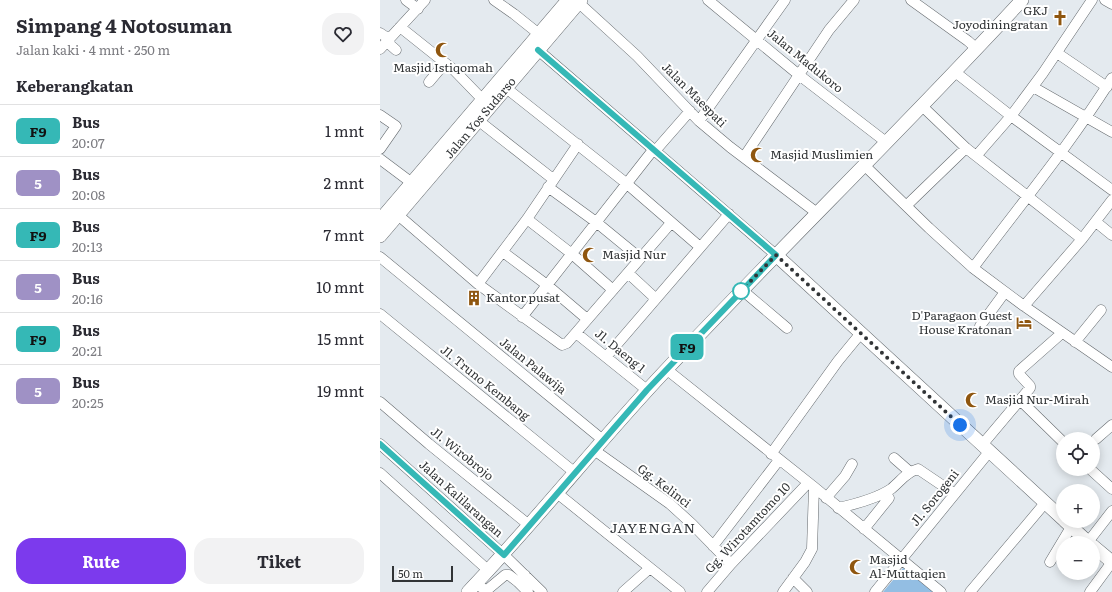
<!DOCTYPE html>
<html lang="id">
<head>
<meta charset="utf-8">
<style>
  :root { --surface:#fff; --page:#f2f2f3; --text:#2b2b33; --muted:#7c7c81; --line:#e1e1e2; --accent:#7c3aed }
  body { margin:0; font-family:Literata,serif; background:var(--page); color:var(--text); height:100vh; display:flex; flex-direction:column; font-size:15px; white-space:nowrap }
  * { box-sizing:border-box; margin:0 }
  p { font-size:13px; color:var(--muted) }
  .icon { flex:none; width:22px; height:22px; fill:none; stroke:currentColor; stroke-width:2; stroke-linecap:round; stroke-linejoin:round }
  .map { position:relative; flex:1; overflow:hidden }
  .panel { display:flex; flex-direction:column; background:var(--surface); width:380px }
  .panel>* { flex:none }
  .badge { padding:0 8px; border-radius:6px; font-size:14px; line-height:26px }
  .controls { position:absolute; left:676px; top:432px; display:grid; gap:8px }
  .controls a { display:grid; place-items:center; width:44px; height:44px; border-radius:50%; background:var(--surface); box-shadow:0 2px 10px #0003; font-size:20px }
  .scale { position:absolute; left:12px; bottom:10px; width:61px; box-sizing:border-box; padding-left:4px; border:2px solid #313436; border-top:0; font-size:11px; line-height:14px; white-space:nowrap; color:#313436; -webkit-text-stroke:3px #fff; paint-order:stroke }
  .you { position:absolute; width:20px; height:20px; margin:-10px; border:3px solid #fff; border-radius:50%; background:#1a73e8; box-shadow:0 0 0 6px #1a73e833 }
  .map>.badge { position:absolute; translate:-50% -50%; box-shadow:0 0 0 2px #fff }
  h2 { padding:0 16px; font-size:15px; line-height:36px }
  .round { display:grid; place-items:center; flex:none; width:42px; height:42px; border-radius:16px; background:var(--page) }
  .headline { display:flex; align-items:center; justify-content:space-between; height:68px; padding:0 16px }
  h1 { font-size:19px; font-weight:700; line-height:30px }
  .primary-button { display:flex; gap:8px; margin-top:auto; padding:8px 16px }
  .primary-button a { flex:1; height:46px; border-radius:16px; background:var(--accent); color:#fff; font-size:16px; font-weight:700; line-height:46px; text-align:center }
  .primary-button a+a { background:var(--page); color:var(--text) }
  ul { padding:0; list-style:none }
  li { display:flex; align-items:center; gap:12px; height:52px; padding:0 16px; border-top:1px solid var(--line) }
  li div { flex:1 }
  li b { display:block; font-size:15px }
  li em { font-style:normal }
  li .badge { min-width:44px; font-weight:700; text-align:center }
  main { display:flex; flex:1; min-height:0 }
  .map>svg:first-child { display:block }
  .green { fill:#93bee3 }
  .lines { fill:none; stroke-linecap:round; stroke-linejoin:round }
  .minor-casing { stroke:#64696d; stroke-width:11 }
  .major-casing { stroke:#64696d; stroke-width:14 }
  .minor { stroke:#fff; stroke-width:10 }
  .major { stroke:#fff; stroke-width:13 }
  .line-casing { stroke:#fff; stroke-width:9 }
  .line { stroke:#35b8b6; stroke-width:6 }
  .walk { stroke:#313436; stroke-width:4; stroke-dasharray:0 7.2 }
  .stop-dot { fill:#fff; stroke:#35b8b6; stroke-width:2 }
  .labels { text-anchor:middle; stroke-width:4; stroke-linejoin:round; paint-order:stroke }
  .poi-label { font-size:12px; fill:#313436; stroke:#fff; text-anchor:start }
  .street-label { font-size:12px; fill:#313436; stroke:#fff }
  .quarter-label { font-size:14px; letter-spacing:1px; fill:#32363a; stroke:#fff }
</style>
</head>
<body>
<main>
<section class="panel">
<div class="headline"><div><h1>Simpang 4 Notosuman</h1><p>Jalan kaki · 4 mnt · 250 m</p></div><a class="round"><svg class="icon" aria-label="heart" viewBox="0 0 24 24"><path d="M12 20l-8-8c-3-5 5-10 8-4 3-6 11-1 8 4z"/></svg></a></div>
<h2>Keberangkatan</h2>
<ul>
<li><span class="badge" style="background:#35b8b6;color:#111">F9</span><div><b>Bus</b><p>20:07</p></div><em>1 mnt</em></li>
<li><span class="badge" style="background:#9f91c5;color:#fff">5</span><div><b>Bus</b><p>20:08</p></div><em>2 mnt</em></li>
<li><span class="badge" style="background:#35b8b6;color:#111">F9</span><div><b>Bus</b><p>20:13</p></div><em>7 mnt</em></li>
<li><span class="badge" style="background:#9f91c5;color:#fff">5</span><div><b>Bus</b><p>20:16</p></div><em>10 mnt</em></li>
<li><span class="badge" style="background:#35b8b6;color:#111">F9</span><div><b>Bus</b><p>20:21</p></div><em>15 mnt</em></li>
<li><span class="badge" style="background:#9f91c5;color:#fff">5</span><div><b>Bus</b><p>20:25</p></div><em>19 mnt</em></li>
</ul>
<div class="primary-button"><a>Rute</a><a>Tiket</a></div>
</section>
<div class="map">
<svg width="732" height="592" viewBox="0 0 732 592">
  <rect width="100%" height="100%" fill="#e4eaef"/>
  <path class="green" d="M524,567l32,25h-53z"/>
  <g class="lines">
    <defs>
      <path id="minor" d="M26,0l12,9
        M114,0l20,14 25,20
        M328,0l91,75 87,67
        M531,0l57,41 9,8
        M725,0l7,4
        M199,3l58,53 62,65 31,26 87,66
        M20,27l54,43 29,30
        M0,33l9,6
        M7,42l9,8
        M0,49l45,-49
        M158,50l238,205
        M677,53l50,34
        M575,72l56,44 101,74
        M49,82l16,-19
        M653,87l79,45
        M126,88l120,95 74,64
        M542,106l44,42 116,91
        M0,115l16,11 -16,23
        M99,121l74,58
        M319,121l86,-121
        M275,151l35,-40
        M597,155l34,-39 32,-43 49,-73
        M364,157l85,-127 25,-30
        M0,159l32,24
        M484,165l65,63 44,40 51,38 88,61
        M168,187l48,35 44,36
        M527,205l59,-57
        M18,215l80,69 84,61 5,-2 104,-120
        M147,219l45,35 41,36
        M716,222l16,13
        M123,252l44,33 40,34
        M0,257l223,183
        M593,268c47,-63 97,-123 139,-190
        M248,273l27,25
        M98,284l49,-65 51,-75
        M362,290l45,38
        M644,306l58,-67 30,-39
        M0,314l194,158
        M142,317l131,-167
        M600,326l25,-34
        M196,333l71,57
        M695,342l26,-32
        M226,357l123,-143
        M286,369l148,118 127,105
        M640,400l43,42
        M0,402l49,42 100,81
        M716,439l16,-14
        M0,444l124,111 38,37
        M602,445l48,-57v-2l-11,-12v-3l43,-38
        M214,450l76,54 22,20 39,40
        M391,454l67,-93 23,-28
        M514,458l16,14
        M710,469l22,20
        M0,473l109,98
        M177,493l123,99
        M446,498l19,-22 7,-12
        M458,508c18,-4 38,-9 53,-19 9,-7 15,-17 27,-20l37,25
        M484,529l25,-31
        M708,542l24,-31
        M333,546l66,-86
        M670,562l21,-35
        M413,578l14,14
        M138,582l10,10
        M96,584l8,5 3,1 18,-15h4l9,7 7,-7
        M243,592l27,-24
        M327,592l24,-28 77,-81
        M403,592l22,-30 7,-13 2,-62
        M495,592l114,-140
        M590,592l75,-89
        M710,592l22,-30"/>
      <g id="major">
        <path d="M0,220l188,-220"/>
        <path id="s1" d="M0,236l201,-236"/>
        <path d="M396,255l287,264"/>
        <path d="M685,521l24,22"/>
        <path d="M713,546l19,16"/>
        <path d="M88,592c69,-72 130,-150 198,-222 117,-125 240,-244 356,-370"/>
      </g>
    </defs>
    <use href="#minor" class="minor-casing"/>
    <use href="#major" class="major-casing"/>
    <use href="#minor" class="minor"/>
    <use href="#major" class="major"/>
  </g>
  <g class="lines">
    <defs>
      <path id="line" d="M0,444l124,111 143,-165 129,-135 -238,-205"/>
    </defs>
    <use href="#line" class="line-casing"/>
    <use href="#line" class="line"/>
    <path class="walk" d="M361,291l35,-36 184,170"/>
  </g>
  <defs>
    <symbol id="church-bare" viewBox="-9 -9 18 18"><path d="M-1.2-6h2.4v3.5h3.3v2.4h-3.3V6h-2.4V-.1h-3.3v-2.4h3.3Z" fill="#8f560f" stroke="#fff" stroke-width="2.5" paint-order="stroke"/></symbol>
    <symbol id="mosque-bare" viewBox="-9 -9 18 18"><path d="M3.5-4.9A6 6 0 1 0 3.5 4.9A5 5 0 1 1 3.5-4.9Z" fill="#8f560f" stroke="#fff" stroke-width="2.5" paint-order="stroke"/></symbol>
    <symbol id="building-bare" viewBox="-9 -9 18 18"><path d="M-4-6H4V6H1V3H-1V6H-4ZM-2.5-4.3h1.7v1.8h-1.7ZM.8-4.3h1.7v1.8H.8ZM-2.5-1h1.7V.8h-1.7ZM.8-1h1.7V.8H.8Z" fill="#8f560f" stroke="#fff" stroke-width="2.5" paint-order="stroke"/></symbol>
    <symbol id="hotel-bare" viewBox="-9 -9 18 18"><path d="M-6-4.5h1.5V1H6V5H4.5V3h-9V5H-6ZM-4 0a1.8 1.8 0 1 1 3.6 0ZM.5 0V-2.5h3Q6-2.5 6 0Z" fill="#8f560f" stroke="#fff" stroke-width="2.5" paint-order="stroke"/></symbol>
  </defs>
  <g fill-rule="evenodd">
    <use href="#church-bare" x="669" y="7" width="22" height="22"/>
    <use href="#mosque-bare" x="52" y="39" width="22" height="22"/>
    <use href="#mosque-bare" x="367" y="144" width="22" height="22"/>
    <use href="#mosque-bare" x="199" y="244" width="22" height="22"/>
    <use href="#building-bare" x="83" y="287" width="22" height="22"/>
    <use href="#hotel-bare" x="633" y="312" width="22" height="22"/>
    <use href="#mosque-bare" x="582" y="389" width="22" height="22"/>
    <use href="#mosque-bare" x="466" y="556" width="22" height="22"/>
  </g>
  <circle class="stop-dot" cx="361" cy="291" r="8"/>
  <g class="labels">
    <g class="poi-label">
      <text x="668" y="15" text-anchor="end">GKJ<tspan x="668" dy="14">Joyodiningratan</tspan></text>
      <text x="63" y="72" text-anchor="middle">Masjid Istiqomah</text>
      <text x="390" y="159">Masjid Muslimien</text>
      <text x="222" y="259">Masjid Nur</text>
      <text x="106" y="302">Kantor pusat</text>
      <text x="632" y="320" text-anchor="end">D'Paragaon Guest<tspan x="632" dy="14">House Kratonan</tspan></text>
      <text x="605" y="404">Masjid Nur-Mirah</text>
      <text x="489" y="564">Masjid<tspan x="489" dy="14">Al-Muttaqien</tspan></text>
    </g>
    <g class="street-label">
      <text transform="translate(425 61) rotate(39)" y="4">Jalan Madukoro</text>
      <text transform="translate(314 95) rotate(45)" y="4">Jalan Maespati</text>
      <text dy="4" stroke="none"><textPath href="#s1" startOffset="155">Jalan Yos Sudarso</textPath></text>
      <text transform="translate(240 351) rotate(39)" y="4">Jl. Daeng 1</text>
      <text transform="translate(153 366) rotate(39)" y="4">Jalan Palawija</text>
      <text transform="translate(105 383) rotate(39)" y="4">Jl. Truno Kembang</text>
      <text transform="translate(82 454) rotate(39)" y="4">Jl. Wirobrojo</text>
      <text transform="translate(284 486) rotate(37)" y="4">Gg. Kelinci</text>
      <text transform="translate(555 498) rotate(-51)" y="4">Jl. Sorogeni</text>
      <text transform="translate(81 499) rotate(42)" y="4">Jalan Kalilarangan</text>
      <text transform="translate(368 528) rotate(-47)" y="4">Gg. Wirotamtomo 10</text>
    </g>
    <g class="quarter-label">
      <text x="273" y="533">JAYENGAN</text>
    </g>
  </g>
</svg>
<div class="controls">
<a><svg class="icon" aria-label="locate" viewBox="0 0 24 24"><circle cx="12" cy="12" r="6"/><path d="M12 2v4M12 18v4M2 12h4M18 12h4"/></svg></a>
<a>+</a>
<a>−</a>
</div>
<div class="scale">50 m</div>
<div class="you" style="left:580px;top:425px"></div>
<b class="badge" style="left:307px;top:347px;background:#35b8b6;color:#111">F9</b>
</div>
</main>
</body>
</html>
